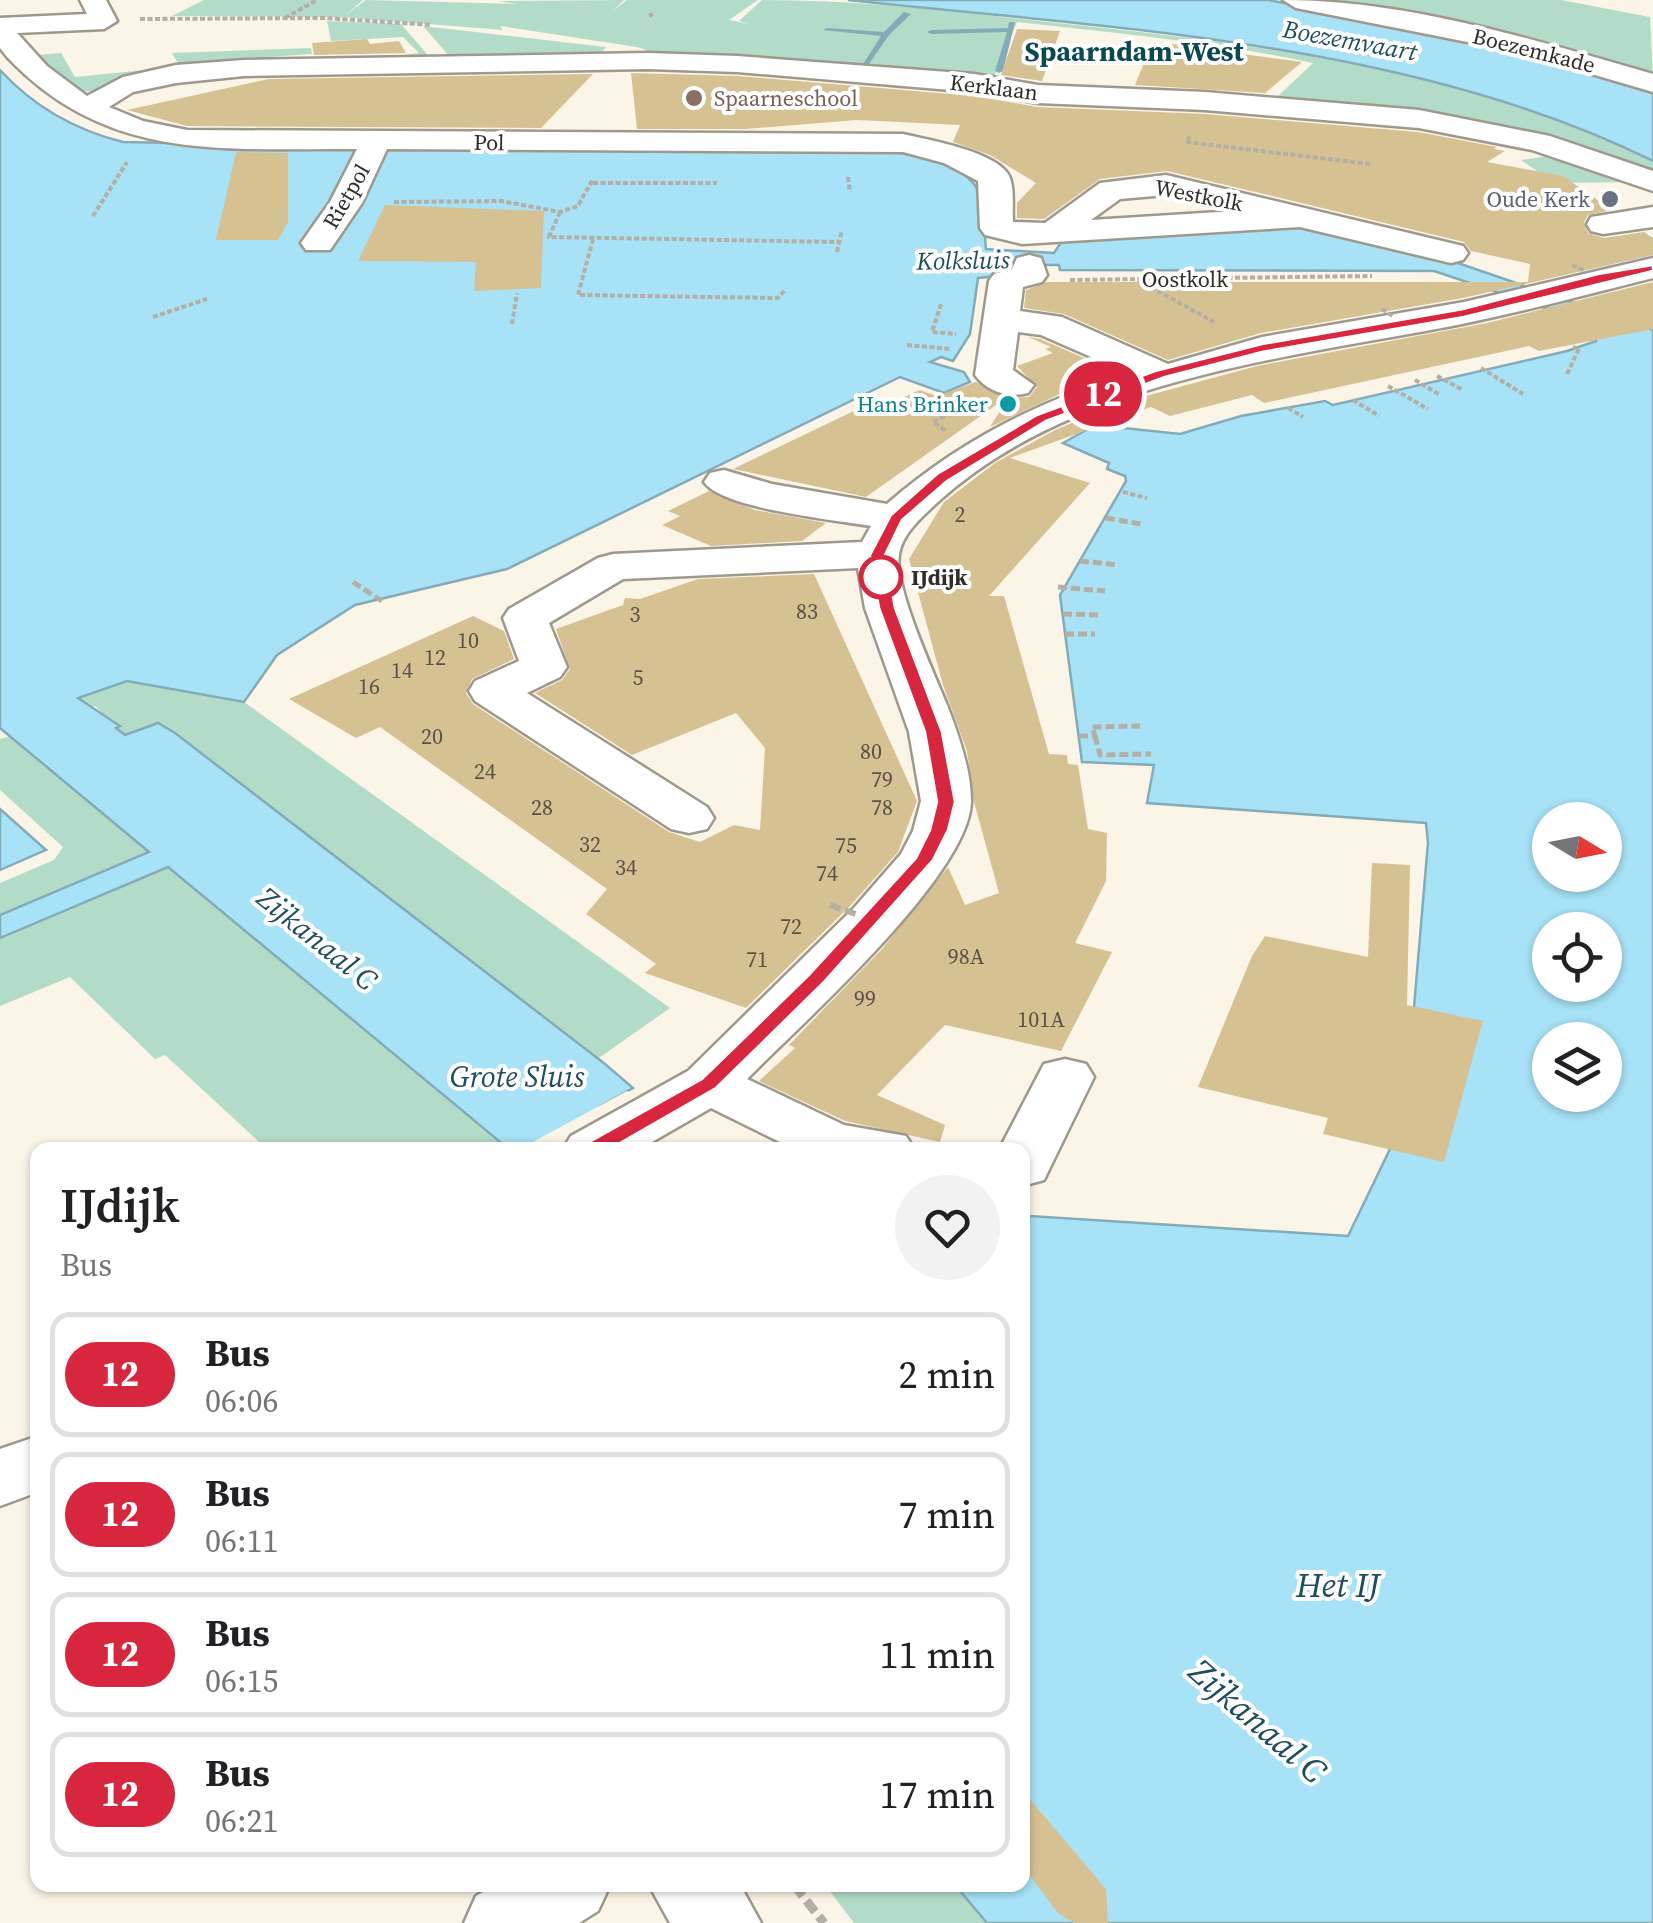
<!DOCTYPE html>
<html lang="en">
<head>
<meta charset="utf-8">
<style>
  :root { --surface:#fff; --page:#f2f2f2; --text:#202124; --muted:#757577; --line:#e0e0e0 }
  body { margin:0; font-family:"Source Serif 4",serif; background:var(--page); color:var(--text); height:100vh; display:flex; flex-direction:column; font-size:38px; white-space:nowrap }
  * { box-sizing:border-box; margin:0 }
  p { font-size:32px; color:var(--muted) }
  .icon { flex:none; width:55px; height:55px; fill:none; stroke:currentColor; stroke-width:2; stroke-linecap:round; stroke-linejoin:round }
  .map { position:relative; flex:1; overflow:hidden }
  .panel { position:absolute; left:30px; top:1142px; width:1000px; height:750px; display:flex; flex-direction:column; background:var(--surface); border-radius:20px; box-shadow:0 2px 8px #0004 }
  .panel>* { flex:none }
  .badge { padding:0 20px; border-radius:32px; font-size:35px; line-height:65px }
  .needle { width:65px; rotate:100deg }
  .controls { position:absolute; left:1532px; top:802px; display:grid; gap:20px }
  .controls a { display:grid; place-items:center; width:90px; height:90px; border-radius:50%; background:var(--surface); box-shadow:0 2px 8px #0004; font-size:50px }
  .map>.badge { position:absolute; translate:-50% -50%; box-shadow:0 0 0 5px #fff }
  .round { display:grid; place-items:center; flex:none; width:105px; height:105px; border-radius:52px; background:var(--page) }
  .head { display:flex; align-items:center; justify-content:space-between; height:170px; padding:0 30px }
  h1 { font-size:48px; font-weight:600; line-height:75px }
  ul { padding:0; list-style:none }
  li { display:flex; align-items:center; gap:30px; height:125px; margin:0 20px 15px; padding:0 10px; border:5px solid var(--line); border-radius:20px }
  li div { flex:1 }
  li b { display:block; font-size:38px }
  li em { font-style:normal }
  li .badge { min-width:110px; font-weight:700; text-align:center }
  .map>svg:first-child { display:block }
  .green { fill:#b2dcc8 }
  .water { fill:#a7e2f6; stroke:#83acb8; stroke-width:2.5; fill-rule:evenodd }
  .pier { fill:#fbf5e7 }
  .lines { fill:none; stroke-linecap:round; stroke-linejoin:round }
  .stream { fill:#83acb8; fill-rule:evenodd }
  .building { fill:#d6c193 }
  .minor-casing { stroke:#9f998d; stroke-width:5 }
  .path-far2 { stroke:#b4afa4; stroke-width:4; stroke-dasharray:5 2.5; stroke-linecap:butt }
  .path-far1 { stroke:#b4afa4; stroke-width:5; stroke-dasharray:9 4; stroke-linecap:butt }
  .path { stroke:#b4afa4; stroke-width:9; stroke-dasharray:14 6; stroke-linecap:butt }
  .minor { fill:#fff; fill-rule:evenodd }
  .path-bridge-far1 { stroke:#b4afa4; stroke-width:4; stroke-dasharray:5 2.5; stroke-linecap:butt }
  .path-bridge { stroke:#b4afa4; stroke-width:6; stroke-dasharray:11 5; stroke-linecap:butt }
  .line { fill:#d7263d; stroke:#fff; stroke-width:2.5 }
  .education-dot { fill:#8d6e63; stroke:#fff; stroke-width:4 }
  .worship-dot { fill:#6b7280; stroke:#fff; stroke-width:4 }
  .culture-dot { fill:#0f9aa8; stroke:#fff; stroke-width:4 }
  .stop-dot { fill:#fff; stroke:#d7263d; stroke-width:5 }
  .labels { text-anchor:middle; stroke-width:8; stroke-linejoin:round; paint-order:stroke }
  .far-street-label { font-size:22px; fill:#302d28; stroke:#fff }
  .far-education-label { font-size:22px; fill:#785e54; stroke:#fff; text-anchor:start }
  .far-worship-label { font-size:22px; fill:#5b616d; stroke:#fff; text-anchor:end }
  .far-culture-label { font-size:22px; fill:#0d838f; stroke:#fff; text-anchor:end }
  .number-label { font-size:22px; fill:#5a5243 }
  .far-stop-label { font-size:22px; font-weight:bold; fill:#302d28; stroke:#fff; text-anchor:start }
  .far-water-label { font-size:25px; font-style:italic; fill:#1c4e5c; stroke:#fff }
  .far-quarter-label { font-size:28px; font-weight:bold; fill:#0a4951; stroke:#fff }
  .water-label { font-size:30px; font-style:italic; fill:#1c4e5c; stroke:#fff }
  .near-water-label { font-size:35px; font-style:italic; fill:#1c4e5c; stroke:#fff }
</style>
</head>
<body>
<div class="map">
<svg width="1653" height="1923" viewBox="0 0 1653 1923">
  <rect width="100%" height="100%" fill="#fbf5e7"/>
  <path class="green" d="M204,0h159l-16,14 19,-14 151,4 -19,-3 126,-1 -11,11 14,-11h131l-29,20 20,4 -10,-3 23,-21c99,0 196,12 295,23 200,21 413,47 596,138v13c-115,-55 -253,-66 -378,-75l38,-36c-97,-21 -197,-30 -296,-41l-23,55 -6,2 -291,-25 -50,3 -1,-7 -9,-3 -137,-21 3,4 -162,-13 -169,-1z
    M1321,0h240l89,17 3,61 -271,-70z
    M327,21l74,3 32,37 -60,-2 46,-6 -16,-16 -72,4z
    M423,26l183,21 -8,10h-148z
    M311,48l1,6 -134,9 -6,-10z
    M61,53l14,24 91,-9 -63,22 -23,2 -43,-37z
    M1558,155l80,27 -84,1 -33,-23z
    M127,681l117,21 426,306 -74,52 -421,-327 -17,-10 -33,13 -30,-30 -6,2 -12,-10z
    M11,736l138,116 -149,63v-32l54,-23 9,-13 -63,-57v-51z
    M167,867l343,283h-242l-103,-95 -10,4 -85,-82 -70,29v-68z
    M825,1885h130l32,38h-133z"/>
  <path class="water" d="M848,0h421l264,54 120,37v70c-239,-119 -543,-133 -805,-161z
    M0,70c33,36 75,60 123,72l371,8 365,-3c31,4 100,11 117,40 9,15 8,45 10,62l68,4 8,-12 242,-17 151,38 198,68v1593h-666l-32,-38h67l1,-664 6,-5 319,20 42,-87 24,-142 14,-165 -2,-19 -279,-20 7,-38 -72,-3 -22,-167 66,-114 -1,-5 -18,-7 2,-6 -46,-20 32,-18 85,9 61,-18 84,-15 8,4 234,-54 29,-10v-7l-48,-25 -114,-38 -374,-1 -1,-5h-50v10l-31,3 -8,56 -17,27 -12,-4 -11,5 34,10 6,10 -26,11 -44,-16 -393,192 -152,36 -78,50 -33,47 -117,-21 -49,17 42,28 -4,2 9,7 33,-12 17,10 430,331 28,24 -32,18 55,44h-146l-342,-283 -168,71v-23l149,-63 -149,-124zM1550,820h55v55h-55zM1550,930h55v55h-55zM1550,1040h55v55h-55z
    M0,809l46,41 -46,20z"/>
  <path class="pier" d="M627,1091l6,3 -23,13 50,40 -6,3h-136z"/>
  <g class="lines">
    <path class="stream" d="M904,12l7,2 -22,21 -23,33 -4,-2 19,-30 -58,-6 4,-2 57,4z
      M1009,22h6l-12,49 -4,2 -4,-2 12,-39 -76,2 -4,-2 4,-2 77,-2z"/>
  </g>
  <path class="building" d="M1017,29l43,2 -18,50 -41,-6z
    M367,39l3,5 29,-3 7,12 -92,2 -2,-12z
    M1152,43l97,6 -7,5 60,8 -37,31 -130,-8z
    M631,73l106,3 237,20 64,11 167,7 213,18 79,15 -3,2 11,2 -18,11 76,14 49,34 -24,5 -4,7 4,11 16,5 40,-6 9,6v17l-190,43 -202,35 -93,27 -104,-46 -40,-6 2,-18 21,-8h481l2,-18 -59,-13 -7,-9 -297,-71 -67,8 -56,40 -27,-1v-15l19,-20 -46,-28 -37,-13 7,-17 -103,-5 -112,9h-108z
    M593,74l-52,54 -354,-2 -60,-16 142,-31z
    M236,152l52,1v69l-10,18h-62z
    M385,205l159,6 -3,77 -67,3 2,-29 -118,-1z
    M1653,282v47l-114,22 -10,-5 -265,57 -12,-8 -82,21 -19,-9 -141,51 80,25 -101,113h15l45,158 18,1 1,9 10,1 10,64 19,4 -1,48 -31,62 37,9 -51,99 -116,-26 -68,70 68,30 -5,17 -95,-21 -86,-40 36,-33 -6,-3 93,-96 66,-82 17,38 34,-12 -25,-91 -7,-51 -24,-66 -34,-126 35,-57 51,-39 60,-33 65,-27 137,-37 230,-43z
    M1028,337l12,2 79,34 -57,20 -72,34 18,-29 21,-1 8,-10 -20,-21 36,-13 -8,-4 6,-2z
    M976,382l30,16 -140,99 -133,-28 127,-61 11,4 49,-22 17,6z
    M709,491l46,19 71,13 -24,18 -91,5 -49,-21 18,-9 -12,-5z
    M814,574l103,227 -19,51 -47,53 -105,103 -101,-35 11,-9 -70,-50 21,-25 -227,-162 -24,11 -67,-39 184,-83 31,15 10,28 -42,20 -6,14 7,11 196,128 31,10 34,-17 26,5 5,-82 -29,-35 -104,42 -97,-62 27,-13 8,-11 -14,-40 67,-24 2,-7 15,1 58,-20z
    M1372,863l38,2 -3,140 76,16 -39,141 -121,-28 5,-16 -130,-31 54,-131 13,-20 103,21z
    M1022,1790l84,99 2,34h-34l-16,-10 -36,-48z"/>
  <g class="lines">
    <defs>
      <path id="minor" d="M80,0h26l11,21 -13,8 -87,4 30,33 40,30 36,-19 53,-12 68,-5 404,-7 89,3 237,18 64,11 167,7 214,18 131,26 103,35v20l-121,-41 -113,-22 -214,-18 -167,-7 -64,-11 -237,-20 -89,-3 -404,7 -68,7 -43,9 -24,15 34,14 44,9 716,4c26,6 90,17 105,40 7,11 4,35 5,48l32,1 55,-40 66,-8 297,71 5,7 -5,7 -12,3 -151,-36 -278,17 -37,-9 -5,-7 -2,-47 -34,-18 -41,-11 -516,-3 -25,54 -32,47h-24l-5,-7 29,-41 27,-53c-135,-1 -248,14 -349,-91l-8,-10v-30l87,-4zM1166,195l69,16 -144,9 29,-21z
        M1283,0c125,0 251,40 370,74v18l-140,-41 -217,-43z
        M1653,207v20l-50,7 -12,-3 -4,-7 4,-7z
        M1029,255l12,3 6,17 -5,7 -19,5 -3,24 42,6 106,47 94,-27 202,-35 189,-44v20c-64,16 -127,33 -191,46 -173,34 -387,54 -523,177 -15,14 -37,32 -40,54 -5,32 35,118 48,150 11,28 24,65 24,95 1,73 -171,225 -224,279l97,46 62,11 9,14h-119l-85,-42 -73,42h-76l9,-14 117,-65 166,-163 47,-54 12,-23 8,-30 -12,-69 -44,-124 -7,-40 -235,11 -74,44 18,44 -7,10 -33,16 180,114 7,11 -7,11 -18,4 -18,-4 -196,-128 -6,-10 6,-10 44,-20 -16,-43 6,-9 89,-51 15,-4 249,-12 9,-16c-35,-6 -148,-17 -167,-44l6,-9 14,-3 48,14 115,20c71,-62 152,-104 243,-130l-89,-39 -23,-3 -5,38 21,15 -6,8c-19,5 -41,-1 -53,-18l14,-94 5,-7 18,-5 5,-11z
        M1065,1059l21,5 8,13 -50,103 -22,6v-36h-23l45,-86z
        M38,1436v56l-38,14v-57z
        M496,1885h114l-12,26 -19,12h-115l12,-27z
        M649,1885h91l21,38h-91z"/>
    </defs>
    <use href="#minor" class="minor-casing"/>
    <path class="path-far2" d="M649,16l4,-2
      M285,18l32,-18
      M140,19l185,-1 107,7
      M1190,136l-4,6 184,22
      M848,177l2,15
      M593,183h124
      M394,202l107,-1 59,11 18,-6 15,-27
      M560,212l-11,25 291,5
      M93,216l34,-54
      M593,239l-15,56 200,3 7,-8
      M837,252l5,-21
      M1070,280l302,-4
      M1138,280l76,42
      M941,304l-9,28 24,2
      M153,317l54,-18
      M512,324l5,-31
      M907,345l44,4
      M1481,368l42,26
      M1567,374l12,-25 -6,-2
      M1437,376l26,14
      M1415,380l25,15
      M1388,386l40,23
      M1353,400l26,16
      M1288,408l15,9
      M945,430l-12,-8 34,-17
      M1123,492l24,6
      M1106,518l7,1"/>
    <path class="path-far1" d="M1106,518l35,6
      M1080,561l39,4
      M353,582l29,19
      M1058,587l47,4
      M1063,614l36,1
      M1065,634h30
      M1079,736h16l-3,-9 48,-1
      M1095,736l5,19 51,-1"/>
    <path class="path" d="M794,1885l30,38"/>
    <use href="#minor" class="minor"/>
    <path class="path-bridge-far1" d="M1572,265l13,6
      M1382,309l12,8"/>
    <path class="path-bridge" d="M830,905l26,9"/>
  </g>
  <path class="line" d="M1653,265v6l-189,46 -202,35 -97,25 -119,44 -99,60 -45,39 -17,35 10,53 47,124 13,70 -7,28 -15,30 -110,123 -107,105 -117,67h-15v-10l118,-66 107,-104 107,-117 14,-28 7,-28 -12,-70 -46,-124 -9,-53 21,-40 46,-41 100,-59 118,-44 107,-27 201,-35 135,-35z"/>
  <circle class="education-dot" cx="694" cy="98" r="10"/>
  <circle class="worship-dot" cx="1610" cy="199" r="10"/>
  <circle class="culture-dot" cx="1008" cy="404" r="10"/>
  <circle class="stop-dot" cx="881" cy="577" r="20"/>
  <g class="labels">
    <g class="far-street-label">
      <text transform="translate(1534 50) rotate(14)" y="8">Boezemkade</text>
      <text transform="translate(994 87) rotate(7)" y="8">Kerklaan</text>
      <text transform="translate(489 142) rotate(1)" y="8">Pol</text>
      <text transform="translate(1199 195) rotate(11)" y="8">Westkolk</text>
      <text transform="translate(346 196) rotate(-60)" y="8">Rietpol</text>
      <text x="1185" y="287">Oostkolk</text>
    </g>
    <g class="far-education-label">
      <text x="714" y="106">Spaarneschool</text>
    </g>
    <g class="far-worship-label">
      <text x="1590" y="207">Oude Kerk</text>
    </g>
    <g class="far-culture-label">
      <text x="988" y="412">Hans Brinker</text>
    </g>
    <g class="number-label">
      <text x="960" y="522">2</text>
      <text x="807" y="619">83</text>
      <text x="635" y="622">3</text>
      <text x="468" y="648">10</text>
      <text x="435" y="665">12</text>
      <text x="402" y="678">14</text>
      <text x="638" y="685">5</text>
      <text x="369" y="694">16</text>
      <text x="432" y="744">20</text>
      <text x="871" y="759">80</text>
      <text x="485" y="779">24</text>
      <text x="882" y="787">79</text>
      <text x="542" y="815">28</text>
      <text x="882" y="815">78</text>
      <text x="590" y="852">32</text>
      <text x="846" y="853">75</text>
      <text x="626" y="875">34</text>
      <text x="827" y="881">74</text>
      <text x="791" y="934">72</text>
      <text x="966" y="964">98A</text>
      <text x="757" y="967">71</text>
      <text x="865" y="1006">99</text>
      <text x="1041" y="1027">101A</text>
    </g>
    <g class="far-stop-label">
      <text x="911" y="585">IJdijk</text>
    </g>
    <g class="far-water-label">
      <text transform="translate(1350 40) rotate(10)" y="9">Boezemvaart</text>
      <text transform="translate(963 260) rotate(-1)" y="9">Kolksluis</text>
    </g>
    <g class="far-quarter-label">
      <text x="1134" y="61">Spaarndam-West</text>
    </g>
    <g class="water-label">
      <text transform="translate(317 939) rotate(39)" y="10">Zijkanaal C</text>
      <text x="517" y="1087">Grote Sluis</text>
    </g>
    <g class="near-water-label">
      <text x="1338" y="1597">Het IJ</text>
      <text transform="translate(1258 1721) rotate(41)" y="12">Zijkanaal C</text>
    </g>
  </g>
</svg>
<div class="controls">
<a><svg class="needle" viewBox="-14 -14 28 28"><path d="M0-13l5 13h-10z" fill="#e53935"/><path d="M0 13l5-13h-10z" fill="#757577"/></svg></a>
<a><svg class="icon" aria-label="locate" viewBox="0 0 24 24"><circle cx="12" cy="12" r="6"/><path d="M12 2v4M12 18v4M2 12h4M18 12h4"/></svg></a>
<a><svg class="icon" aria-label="layers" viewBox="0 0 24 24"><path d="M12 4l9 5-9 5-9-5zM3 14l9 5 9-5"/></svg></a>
</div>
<b class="badge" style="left:1103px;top:394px;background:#d7263d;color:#fff">12</b>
<section class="panel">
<div class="head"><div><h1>IJdijk</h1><p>Bus</p></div><a class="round"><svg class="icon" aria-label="heart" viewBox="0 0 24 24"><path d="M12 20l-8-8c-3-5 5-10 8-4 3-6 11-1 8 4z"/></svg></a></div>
<ul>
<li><span class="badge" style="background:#d7263d;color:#fff">12</span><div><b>Bus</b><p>06:06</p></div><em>2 min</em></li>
<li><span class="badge" style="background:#d7263d;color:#fff">12</span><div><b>Bus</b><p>06:11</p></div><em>7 min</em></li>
<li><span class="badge" style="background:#d7263d;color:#fff">12</span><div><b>Bus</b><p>06:15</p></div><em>11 min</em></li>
<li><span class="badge" style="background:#d7263d;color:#fff">12</span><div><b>Bus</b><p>06:21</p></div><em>17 min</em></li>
</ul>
</section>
</div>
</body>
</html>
